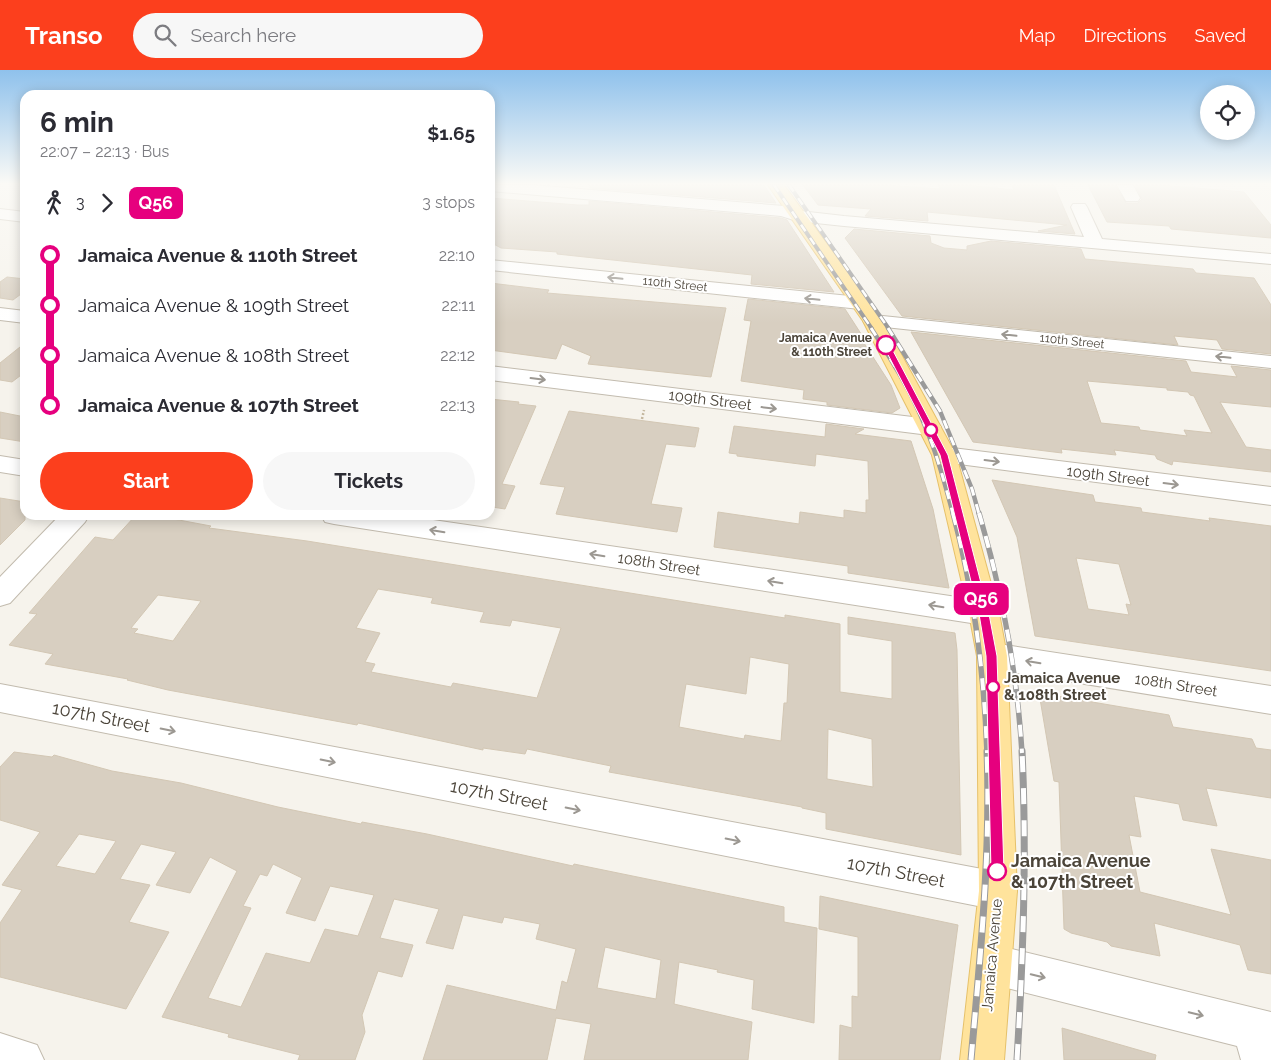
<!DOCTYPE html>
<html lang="en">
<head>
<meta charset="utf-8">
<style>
  :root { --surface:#fff; --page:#f7f7f7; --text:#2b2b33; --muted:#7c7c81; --accent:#fc3f1d }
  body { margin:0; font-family:Raleway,sans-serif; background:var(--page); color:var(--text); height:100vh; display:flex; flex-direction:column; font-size:19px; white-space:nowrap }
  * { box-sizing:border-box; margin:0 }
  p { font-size:16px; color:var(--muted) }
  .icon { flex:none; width:28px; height:28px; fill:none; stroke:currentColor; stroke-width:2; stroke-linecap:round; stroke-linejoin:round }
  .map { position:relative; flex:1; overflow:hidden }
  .sheet { position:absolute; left:20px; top:20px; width:475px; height:430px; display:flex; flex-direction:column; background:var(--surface); border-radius:15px; box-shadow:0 2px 12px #0003 }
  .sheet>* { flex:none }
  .badge { padding:0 10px; border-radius:8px; font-size:18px; line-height:32px }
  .buttons { position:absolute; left:1200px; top:15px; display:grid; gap:10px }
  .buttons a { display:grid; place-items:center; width:55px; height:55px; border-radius:50%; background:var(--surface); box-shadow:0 2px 12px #0003; font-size:25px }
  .map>.badge { position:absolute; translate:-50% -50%; box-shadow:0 0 0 2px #fff }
  .legs { display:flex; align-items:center; gap:8px; height:55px; padding:0 20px; font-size:16px }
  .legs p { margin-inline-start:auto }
  .headline { display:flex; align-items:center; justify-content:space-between; height:85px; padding:0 20px }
  h1 { font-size:28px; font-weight:700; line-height:38px }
  .action { display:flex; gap:10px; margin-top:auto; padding:10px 20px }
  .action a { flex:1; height:58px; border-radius:30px; background:var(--accent); color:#fff; font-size:20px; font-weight:700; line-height:58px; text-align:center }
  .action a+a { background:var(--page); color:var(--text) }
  ul { padding:0 20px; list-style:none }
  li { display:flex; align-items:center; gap:18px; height:50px; font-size:19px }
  li i { display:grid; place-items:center; width:8px; height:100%; margin:0 6px; background:currentColor }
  li i::after { content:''; width:12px; height:12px; margin:-6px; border:4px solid; border-radius:50%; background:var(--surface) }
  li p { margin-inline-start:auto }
  li:first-child i { background:linear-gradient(#0000 50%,currentColor 0) }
  li:last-child i { background:linear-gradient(currentColor 50%,#0000 0) }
  header { display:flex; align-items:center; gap:30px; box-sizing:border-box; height:70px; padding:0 25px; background:var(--accent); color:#fff }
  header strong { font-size:24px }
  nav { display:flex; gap:28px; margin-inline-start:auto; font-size:18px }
  .search { width:350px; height:45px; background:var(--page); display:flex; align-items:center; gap:12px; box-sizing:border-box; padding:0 18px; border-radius:28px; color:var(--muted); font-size:19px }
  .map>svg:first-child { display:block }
  .building { fill:#d8cfc1; stroke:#d3c7b4; fill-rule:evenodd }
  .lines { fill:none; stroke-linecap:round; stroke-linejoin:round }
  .minor-casing { stroke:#c2bbae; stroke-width:2 }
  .major-casing { stroke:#e6c16a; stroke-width:2 }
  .path { stroke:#c4b79f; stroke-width:2.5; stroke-dasharray:2 2; stroke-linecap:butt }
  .minor { fill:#fff; fill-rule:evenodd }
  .major { fill:#ffe39c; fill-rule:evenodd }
  .rail-far3-casing { stroke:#9a9a9a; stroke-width:4 }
  .rail-far2-casing { stroke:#9a9a9a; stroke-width:4.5 }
  .rail-far1-casing { stroke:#9a9a9a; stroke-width:5.5 }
  .rail-casing { stroke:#9a9a9a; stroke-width:7 }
  .rail-far3 { stroke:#fff; stroke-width:2.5; stroke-dasharray:8; stroke-linecap:butt }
  .rail-far2 { stroke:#fff; stroke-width:3; stroke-dasharray:9; stroke-linecap:butt }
  .rail-far1 { stroke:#fff; stroke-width:4; stroke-dasharray:12; stroke-linecap:butt }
  .rail { stroke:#fff; stroke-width:5; stroke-dasharray:16; stroke-linecap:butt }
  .oneway { stroke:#9c9892 }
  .line-1 { fill:#e6007e; stroke:#fff }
  .stop-1-dot { fill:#fff; stroke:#e6007e; stroke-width:2.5 }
  .labels { text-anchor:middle; stroke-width:4; stroke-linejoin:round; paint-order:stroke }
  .far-street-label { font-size:12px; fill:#4b4439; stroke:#fff }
  .far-stop-label { font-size:12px; font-weight:bold; fill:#4b4439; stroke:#fff; text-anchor:end }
  .street-label { font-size:15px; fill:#4b4439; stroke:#fff }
  .stop-label { font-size:15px; font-weight:bold; fill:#4b4439; stroke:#fff; text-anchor:start }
  .near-street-label { font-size:18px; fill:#4b4439; stroke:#fff }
  .near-stop-label { font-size:18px; font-weight:bold; fill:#4b4439; stroke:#fff; text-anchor:start }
</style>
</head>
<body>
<header>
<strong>Transo</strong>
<div class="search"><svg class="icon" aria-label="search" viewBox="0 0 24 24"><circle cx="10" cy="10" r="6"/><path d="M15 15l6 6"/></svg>Search here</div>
<nav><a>Map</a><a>Directions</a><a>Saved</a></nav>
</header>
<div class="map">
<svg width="1271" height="990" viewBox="0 0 1271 990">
  <rect width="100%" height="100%" fill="#f6f3ec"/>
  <path class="building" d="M590,115h174l12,18 -186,-15z
    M803,115h83l54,4 -2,-4h29l47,5 -2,-5h42l21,49 -37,-3 29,-6 -140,-13 1,9 -63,-5 6,-7 -53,-4z
    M1088,115h27l11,18h12l4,-4 -7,-14h25l84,7 27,33v13l-100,-9 -2,-3 -62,-4z
    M490,128l88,7h11v-4l192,17 6,2 47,72 -83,-8 1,-9 -195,-21v-2l-56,-4 -11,-6z
    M854,159l76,7 1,7 13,5 23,2v-4l24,-5 90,8 4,10 108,10 3,4 58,5 17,27v49l-49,-5 -5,-9 -43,-4 4,9 -276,-29 -57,-78z
    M7,207l18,2v12l-12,9 -13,-2v-16z
    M490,213l59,7 -2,3 179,15 -15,69 -123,-13 3,-8 -29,-12 -6,15 -66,-9z
    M748,229l97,10 20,31h-3l29,45 9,23 -8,5 -65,-8v-3l-24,-3 1,-9 -63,-9 10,-60 -7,-1z
    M911,262l275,29 5,11 46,5 -6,-11 40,4v37l-51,-5 26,45 25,3v22l-98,-11 -1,4 -15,-6 -2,-4 -41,-5 2,5 -55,-6 1,4 -89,-11zM1087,311l80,7v2l21,2 2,3 4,1 18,37 -28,-3 3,6 -47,-6 -1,-3 -38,-4z
    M25,273v29l-13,10 -12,-2v-17z
    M490,329l29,3 -1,2 18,2 -34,78 13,2 -10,23 -13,-2 -2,5z
    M569,341l130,17 -4,19 -29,-3 -15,60 31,4 -5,24 -121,-18 9,-27 -25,-3z
    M0,342l25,5v25l-25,-4z
    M826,354l38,5 -9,5 56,7 22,68 16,79 -101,-15v-7l-134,-19 4,-35 81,12 1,-12 44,6v-8l22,3v-13h3l-1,-39 -52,-7 -1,12 -78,-10v-2l-8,-1 5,-27 91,11z
    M992,410l101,15 2,7 46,6 1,4 68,9 -1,-3 62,8v145l-236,-35 -18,-99zM1076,488l43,6 12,41 -5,-1 3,11 -41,-6z
    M0,428l25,4v18l-25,25z
    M136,445h16l59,11 -2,2 98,13 478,77v-3l55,9v68l52,7v-58l-44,-7v-17l107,16 2,17 4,205 -135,-26v-16l-24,-5v-1l-193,-35 2,-6 -84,-17 -2,5 -42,-6v2l-125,-27 -1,2 -189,-35 -41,-10 1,-1 -83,-15 8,-10 -44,-9 28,-31 -8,-1 66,-76 18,3zM378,519l55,9 -2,5 53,9 -4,10 30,4 2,-6 49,8 -24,70 -84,-15 -2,4 -80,-15 4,-8 -10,-2 15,-29 -24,-5zM158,525l43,6 -28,40 -39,-8 4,-4 -7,-1zM750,587l39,7 -2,39h-3l-3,38 -36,-6 -1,4 -65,-12 7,-43 60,10zM828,659l44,10 1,48 -46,-8z
    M1039,623l130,22 4,12 79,12 4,9 15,2v48l-65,-10 11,38 -34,-6 -4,-16 -45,-8 7,41 -12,-2 11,57 91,23 -20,-66 60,11v114l-23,-4 -8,-25 -86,-22 6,33 -49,-10 -4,-4 -36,-9 -7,-4 -5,-147 -5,-1z
    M14,682l38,5 2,-2 58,16 69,12 97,24 83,17 1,-2 65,12 146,32 1,-2 210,43v15l33,6 -3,95 -62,-14 2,-29 -37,-8 1,-2 -39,-8 -5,42 78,18 -4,38h-164l7,-36 -35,-6 -9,42h-124l24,-75 109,25 6,-29 5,2 9,-34 -40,-10 4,-15 -36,-7 -2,6 -39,-8 -10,34 -27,-6 13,-34 -45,-10 -14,39 33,7 -11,32 -24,-6 -16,44 3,17 -10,28h-57l2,-5 -72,-18 1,-3 -67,-17 75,-146 -27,-14 -20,36 -34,-8 20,-33 -35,-8 -21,35 30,6 -21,37 40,10 -43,77 -126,-32v-54l22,-33 -20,-5 38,-53 -40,-12v-53zM79,764l37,7 -21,33 -39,-8zM273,794l29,14 -16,35 29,8 15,-35 44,9 -16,41 -33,-7 -15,34 -44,-10 -25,54 -33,-9 43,-90 -8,-2 17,-32 7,2zM605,877l56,13 -5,39 -59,-11z
    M820,826l138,29 -18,135h-101l1,-35 12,3v-32l6,1v-60l-39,-8z
    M1062,958l94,27 -1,5h-91z"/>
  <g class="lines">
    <defs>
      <path id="minor" d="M490,115h42l252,21 16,5 44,5 240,21 -13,-30 2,-3h12l2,3 15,32 169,15v10l-427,-38 -47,-5 -16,-5 -291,-25z
        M1117,115h16l7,13 -2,3h-12z
        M0,139l25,3v10l-25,-3z
        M490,190l370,37 7,2 3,4 -3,4 -7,2 -370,-39z
        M0,238l25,3v12l-25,-3z
        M873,245l398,41v12l-405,-43 -3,-4 3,-4z
        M490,296l439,53 8,3 4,5 -4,5 -8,3 -439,-55z
        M944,377l327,40v18l-335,-44 -4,-6 4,-6z
        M0,386l25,4v16l-25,-4z
        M60,445h29l-4,7 -75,81 -10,3v-29z
        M321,445h78l585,86 10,4 5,8 -5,8 -10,4 -650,-101 -9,-2z
        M992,573l279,43v28l-279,-45 -11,-4 -4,-9 4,-9z
        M0,614l998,188 13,6 6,13 -6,13 -13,6 -998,-198z
        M991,874l280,68v48h-30l-4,-14 -246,-62 -14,-6 -6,-14 6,-14z
        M0,963l37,12 7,15h-44z"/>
      <path id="major" d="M768,115h16l99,136 73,134 43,158 8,43 10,235 -13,169h-44l19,-169 -2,-235 -8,-43 -37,-158 -69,-134z"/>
    </defs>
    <use href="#minor" class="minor-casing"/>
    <use href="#major" class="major-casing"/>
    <path class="path" d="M642,349l2,-9"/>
    <use href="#minor" class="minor"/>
    <use href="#major" class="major"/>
    <defs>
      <path id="rail-far3" d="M774,115l98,144
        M789,115l100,144"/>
      <path id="rail-far2" d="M871,258c20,31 40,63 54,98 12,28 20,58 28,88
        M888,258l52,83 32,78 7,25"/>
      <path id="rail-far1" d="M953,443c21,79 31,158 34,240
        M979,443c23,78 38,158 43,240"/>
      <path id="rail" d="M971,990c9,-102 20,-206 16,-309
        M1017,990c6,-103 10,-205 5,-309"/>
    </defs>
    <use href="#rail-far3" class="rail-far3-casing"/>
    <use href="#rail-far2" class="rail-far2-casing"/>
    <use href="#rail-far1" class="rail-far1-casing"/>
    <use href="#rail" class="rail-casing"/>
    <use href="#rail-far3" class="rail-far3"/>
    <use href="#rail-far2" class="rail-far2"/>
    <use href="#rail-far1" class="rail-far1"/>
    <use href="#rail" class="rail"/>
  </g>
  <defs><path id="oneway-shaft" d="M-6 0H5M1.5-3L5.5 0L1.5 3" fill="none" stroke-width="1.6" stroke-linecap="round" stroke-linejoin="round" transform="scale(1.25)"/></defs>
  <g class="oneway">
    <use href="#oneway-shaft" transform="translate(615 208) rotate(-174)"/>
    <use href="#oneway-shaft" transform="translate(812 229) rotate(-174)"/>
    <use href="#oneway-shaft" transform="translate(1009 265) rotate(-174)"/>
    <use href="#oneway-shaft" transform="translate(1223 287) rotate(-174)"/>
    <use href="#oneway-shaft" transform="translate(538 309) rotate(7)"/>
    <use href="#oneway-shaft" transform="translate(769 338) rotate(7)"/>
    <use href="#oneway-shaft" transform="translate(992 391) rotate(7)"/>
    <use href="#oneway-shaft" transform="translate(1171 414) rotate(7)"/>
    <use href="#oneway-shaft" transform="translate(437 461) rotate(-171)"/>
    <use href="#oneway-shaft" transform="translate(597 485) rotate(-171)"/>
    <use href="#oneway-shaft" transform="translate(775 512) rotate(-171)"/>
    <use href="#oneway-shaft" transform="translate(936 536) rotate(-171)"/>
    <use href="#oneway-shaft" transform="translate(1033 592) rotate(-171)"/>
    <use href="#oneway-shaft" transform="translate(168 660) rotate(11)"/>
    <use href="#oneway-shaft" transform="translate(328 691) rotate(11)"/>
    <use href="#oneway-shaft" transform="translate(573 739) rotate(11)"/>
    <use href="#oneway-shaft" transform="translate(733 770) rotate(11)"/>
    <use href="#oneway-shaft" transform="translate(1038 906) rotate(14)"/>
    <use href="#oneway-shaft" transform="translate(1196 944) rotate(14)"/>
  </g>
  <linearGradient id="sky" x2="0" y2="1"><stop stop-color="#8fc1ec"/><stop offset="0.45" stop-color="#fbfaf6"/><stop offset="1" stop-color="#fbfaf6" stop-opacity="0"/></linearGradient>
  <rect width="1271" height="253" fill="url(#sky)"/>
  <path class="line-1" d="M886,273l4,2 58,110 41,159 8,42 7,215 -2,5 -5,2 -4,-2 -2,-5 -5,-215 -7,-42 -39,-159 -57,-110z"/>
  <g class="stop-1-dot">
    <circle cx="886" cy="275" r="9"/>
    <circle cx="931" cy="360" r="6"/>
    <circle cx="993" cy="617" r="6"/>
    <circle cx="997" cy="801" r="9"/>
  </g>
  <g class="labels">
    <g class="far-street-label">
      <text transform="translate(675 214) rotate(6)" y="4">110th Street</text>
      <text transform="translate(1072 271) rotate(6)" y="4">110th Street</text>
    </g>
    <g class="far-stop-label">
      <text x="872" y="272">Jamaica Avenue<tspan x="872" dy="14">&amp; 110th Street</tspan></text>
    </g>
    <g class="street-label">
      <text transform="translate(710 330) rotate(7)" y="5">109th Street</text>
      <text transform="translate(1108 406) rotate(7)" y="5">109th Street</text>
      <text transform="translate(659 494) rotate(9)" y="5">108th Street</text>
      <text transform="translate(1176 615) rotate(9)" y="5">108th Street</text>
      <text transform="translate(992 885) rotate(-85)" y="5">Jamaica Avenue</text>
    </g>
    <g class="stop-label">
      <text x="1004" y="613">Jamaica Avenue<tspan x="1004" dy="17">&amp; 108th Street</tspan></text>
    </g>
    <g class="near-street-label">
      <text transform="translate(101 647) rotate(11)" y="6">107th Street</text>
      <text transform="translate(499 725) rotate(11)" y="6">107th Street</text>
      <text transform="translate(896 802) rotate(11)" y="6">107th Street</text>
    </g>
    <g class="near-stop-label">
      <text x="1011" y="797">Jamaica Avenue<tspan x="1011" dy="21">&amp; 107th Street</tspan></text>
    </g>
  </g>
</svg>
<div class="buttons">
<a><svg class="icon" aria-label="locate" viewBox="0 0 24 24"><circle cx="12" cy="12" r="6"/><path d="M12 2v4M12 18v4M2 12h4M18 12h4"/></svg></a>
</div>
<b class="badge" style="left:981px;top:529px;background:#e6007e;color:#fff">Q56</b>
<section class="sheet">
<div class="headline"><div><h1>6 min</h1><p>22:07 – 22:13 · Bus</p></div><b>$1.65</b></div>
<div class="legs"><svg class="icon" aria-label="walk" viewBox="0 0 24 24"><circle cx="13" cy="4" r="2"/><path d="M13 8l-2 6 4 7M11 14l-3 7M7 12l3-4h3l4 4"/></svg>3<svg class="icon" aria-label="forward" viewBox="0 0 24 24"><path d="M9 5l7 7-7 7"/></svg><b class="badge" style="background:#e6007e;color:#fff">Q56</b><p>3 stops</p></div>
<ul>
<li><i style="color:#e6007e"></i><b>Jamaica Avenue &amp; 110th Street</b><p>22:10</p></li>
<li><i style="color:#e6007e"></i><span>Jamaica Avenue &amp; 109th Street</span><p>22:11</p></li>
<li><i style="color:#e6007e"></i><span>Jamaica Avenue &amp; 108th Street</span><p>22:12</p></li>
<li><i style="color:#e6007e"></i><b>Jamaica Avenue &amp; 107th Street</b><p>22:13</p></li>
</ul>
<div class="action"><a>Start</a><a>Tickets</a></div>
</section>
</div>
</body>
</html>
